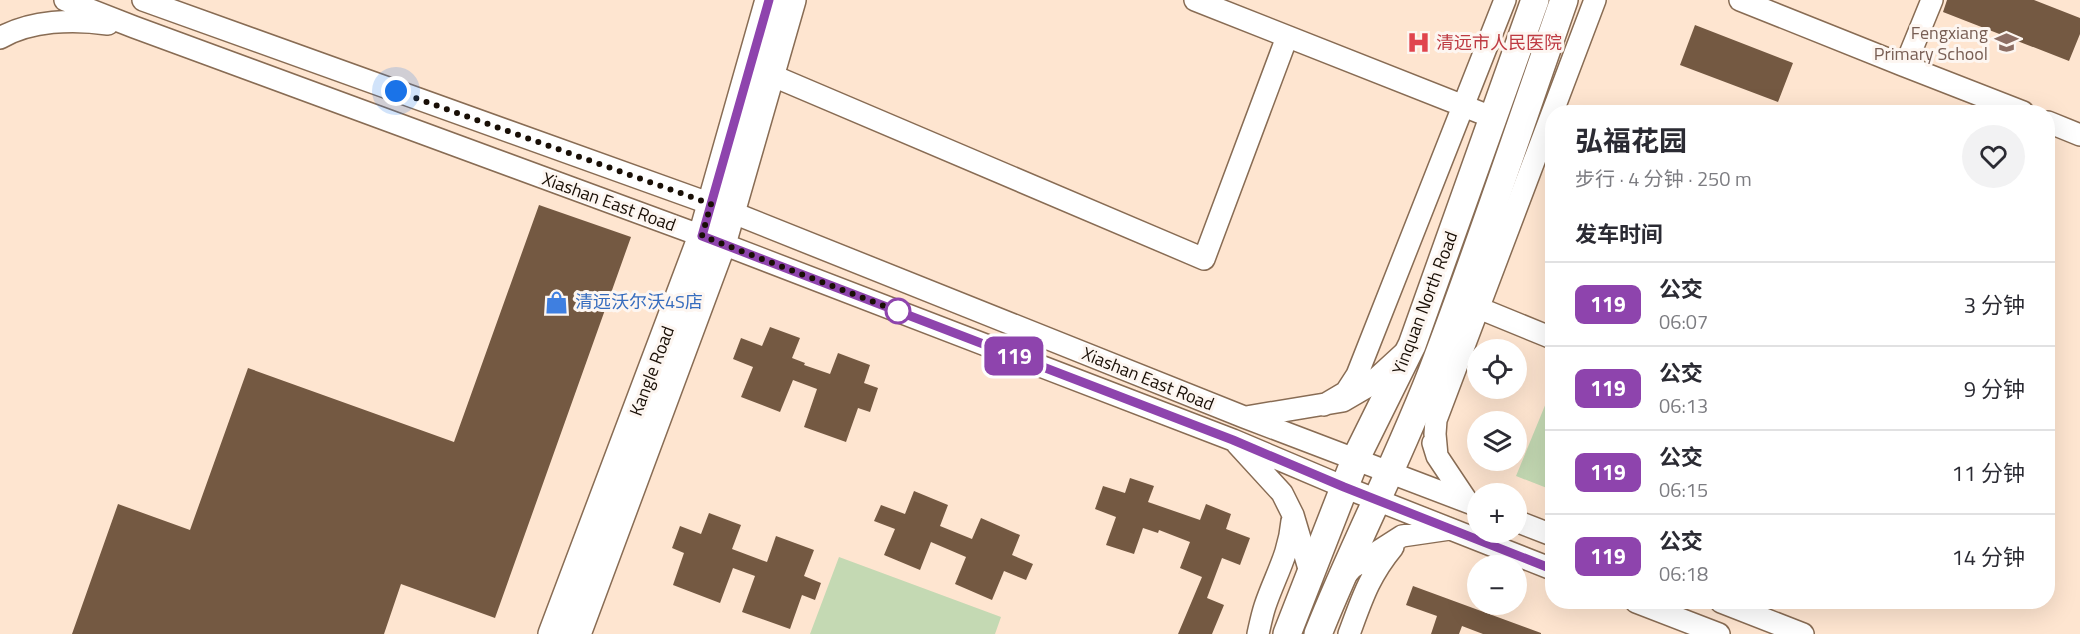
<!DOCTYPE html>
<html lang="zh">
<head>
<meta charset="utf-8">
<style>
  :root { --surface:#fff; --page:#f2f2f3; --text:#2b2b33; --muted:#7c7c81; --line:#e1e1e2 }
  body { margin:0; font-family:"Titillium Web","Noto Sans SC",sans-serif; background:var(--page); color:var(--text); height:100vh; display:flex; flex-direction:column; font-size:22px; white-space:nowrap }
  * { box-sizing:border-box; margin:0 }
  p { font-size:20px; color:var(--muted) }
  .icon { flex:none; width:33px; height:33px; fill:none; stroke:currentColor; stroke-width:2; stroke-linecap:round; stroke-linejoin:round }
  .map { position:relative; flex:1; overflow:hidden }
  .details { position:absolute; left:1545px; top:105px; width:510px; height:504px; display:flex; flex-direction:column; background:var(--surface); border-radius:24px; box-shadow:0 6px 24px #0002 }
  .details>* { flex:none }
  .badge { padding:0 12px; border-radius:9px; font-size:21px; line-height:39px }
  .tools { position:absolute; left:1467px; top:339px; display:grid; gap:12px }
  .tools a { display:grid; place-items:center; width:60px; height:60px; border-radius:50%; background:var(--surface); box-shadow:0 6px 24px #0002; font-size:30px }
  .you { position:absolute; width:30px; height:30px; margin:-15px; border:4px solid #fff; border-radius:50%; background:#1a73e8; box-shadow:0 0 0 9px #1a73e833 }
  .map>.badge { position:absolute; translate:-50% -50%; box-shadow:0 0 0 3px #fff }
  h2 { padding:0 30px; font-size:22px; line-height:54px }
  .round { display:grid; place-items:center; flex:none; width:63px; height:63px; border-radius:32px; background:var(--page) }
  .headline { display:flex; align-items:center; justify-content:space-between; height:102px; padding:0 30px }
  h1 { font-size:28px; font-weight:700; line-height:45px }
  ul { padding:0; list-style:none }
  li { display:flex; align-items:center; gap:18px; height:84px; padding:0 30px; border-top:2px solid var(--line) }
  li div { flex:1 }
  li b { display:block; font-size:22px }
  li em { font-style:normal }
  li .badge { min-width:66px; font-weight:700; text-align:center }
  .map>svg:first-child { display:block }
  .green { fill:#c4d9b3 }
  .building { fill:#745942 }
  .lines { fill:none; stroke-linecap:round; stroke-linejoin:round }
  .minor-casing { stroke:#886c54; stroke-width:24 }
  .major-casing { stroke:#886c54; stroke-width:30 }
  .minor { stroke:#fff; stroke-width:21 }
  .major { stroke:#fff; stroke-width:27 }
  .line-casing { stroke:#fff; stroke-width:14 }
  .line { stroke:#8e44ad; stroke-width:9 }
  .walk { stroke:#190f06; stroke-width:6; stroke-dasharray:0 10.8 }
  .stop-dot { fill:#fff; stroke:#8e44ad; stroke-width:3 }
  .labels { text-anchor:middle; stroke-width:6; stroke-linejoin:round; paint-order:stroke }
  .education-label { font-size:18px; fill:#785e54; stroke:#fdf6f1; text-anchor:end }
  .health-label { font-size:18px; fill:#be3a42; stroke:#fdf6f1; text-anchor:start }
  .street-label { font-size:18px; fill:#190f06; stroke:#fdf6f1 }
  .shop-label { font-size:18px; fill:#366cbe; stroke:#fdf6f1; text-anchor:start }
</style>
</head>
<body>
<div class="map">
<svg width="2080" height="634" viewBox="0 0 2080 634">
  <rect width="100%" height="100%" fill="#fee5d0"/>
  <path class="green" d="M1546,403l6,3v84l-36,-14z
    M839,557l162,60 -6,17h-185z"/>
  <path class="building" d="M1947,0h87l46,18v16l-11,27 -126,-49z
    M1695,25l98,38 -15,39 -98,-37z
    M539,205l92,32 -136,381 -94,-34 -17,50h-312l46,-130 72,26 58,-162 206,74z
    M770,327l30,11 -8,20 13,5 -1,2 26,9 8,-21 32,12 -6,18 14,5 -8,24 -12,-4 -12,34 -42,-15 13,-38 -24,-9 -13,32 -39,-15 12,-30 -20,-8 8,-21 21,8z
    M1130,478l24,8 -6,16 52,18 6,-16 25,10 -5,15 24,9 -10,27 -18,-7 -15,40 17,7 -12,29h-34l24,-57 -22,-9 10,-26 -31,-12 -1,3 -15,-5 -9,26 -28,-9 10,-28 -21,-8 8,-23 22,7z
    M914,491l34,14 -8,21 32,13 9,-21 39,17 -8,20 21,9 -7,16 -22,-9 -12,29 -37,-16 11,-27 -35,-15 -11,28 -36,-15 11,-26 -21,-8 7,-16 24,9z
    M709,513l32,12 -9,24 35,13 9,-26 38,14 -10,26 17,7 -6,17 -13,-5 -12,34 -48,-17 13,-36 -22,-8 -13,35 -47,-18 11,-32 -12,-5 8,-22 21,8z
    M1413,586l128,47v1h-58l-21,-8 -3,8h-28l6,-18 -31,-11z"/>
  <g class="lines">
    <defs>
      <path id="minor" d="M65,0l69,27 568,209 531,204 111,47 208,82
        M143,0l568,204 533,213 234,89
        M1195,0l299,118
        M1740,0l165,66 27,-66
        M0,38c31,-18 73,-19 108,-14
        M1905,66l118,46
        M771,75l433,184 83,-222
        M2048,122l32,13
        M1464,302l88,36
        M1324,405l22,-13 11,-17 148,-375
        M1246,417l97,-16 24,-14 36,-33
        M1433,443l4,13 30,45
        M1237,444l45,49 11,22 17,57
        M1437,456l-2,-22 1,-14 159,-420
        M1516,521l36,14
        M1343,578l9,-10 50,-32 48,-7
        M1636,602l83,32
        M1721,602l82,32
        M1258,634c2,-9 4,-19 7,-28 10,-30 24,-51 27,-85
        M1349,634c13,-35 20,-58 44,-87"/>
      <path id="major" d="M552,634l150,-398 67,-236
        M577,634l145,-390 70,-244
        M1287,634l68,-174 57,-115 123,-345
        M1318,634c37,-93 84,-181 119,-275 45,-119 85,-239 127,-359"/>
    </defs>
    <use href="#minor" class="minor-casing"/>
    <use href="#major" class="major-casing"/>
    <use href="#minor" class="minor"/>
    <use href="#major" class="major"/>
  </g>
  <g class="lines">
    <defs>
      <path id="line" d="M769,0l-67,236 531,204 111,47 208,82"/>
    </defs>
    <use href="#line" class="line-casing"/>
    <use href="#line" class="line"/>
    <path class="walk" d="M396,91l315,113 -9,32 198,76 -2,-1"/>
  </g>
  <defs>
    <symbol id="hospital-bare" viewBox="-9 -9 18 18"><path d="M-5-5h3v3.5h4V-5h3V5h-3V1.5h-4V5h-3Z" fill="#e0444e" stroke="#fdf6f1" stroke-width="2.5" paint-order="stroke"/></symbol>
    <symbol id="school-bare" viewBox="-9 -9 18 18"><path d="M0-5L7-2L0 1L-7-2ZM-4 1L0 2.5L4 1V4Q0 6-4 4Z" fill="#8d6e63" stroke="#fdf6f1" stroke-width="2.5" paint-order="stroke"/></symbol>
    <symbol id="shop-bare" viewBox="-9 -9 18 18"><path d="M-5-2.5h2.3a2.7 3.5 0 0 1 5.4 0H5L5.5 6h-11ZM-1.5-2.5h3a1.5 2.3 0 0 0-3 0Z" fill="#3f7fe0" stroke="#fdf6f1" stroke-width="2.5" paint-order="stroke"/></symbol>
  </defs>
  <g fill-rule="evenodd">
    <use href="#hospital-bare" x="1402" y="26" width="33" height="33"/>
    <use href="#school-bare" x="1990" y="26" width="33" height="33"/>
    <use href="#shop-bare" x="540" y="286" width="33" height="33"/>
  </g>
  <circle class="stop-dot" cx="898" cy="311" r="12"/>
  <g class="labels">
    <g class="education-label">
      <text x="1988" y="39">Fengxiang<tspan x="1988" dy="21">Primary School</tspan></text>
    </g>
    <g class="health-label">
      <text x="1436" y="49">清远市人民医院</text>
    </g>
    <g class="street-label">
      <text transform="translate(609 202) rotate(20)" y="6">Xiashan East Road</text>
      <text transform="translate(1425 303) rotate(-69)" y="6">Yinquan North Road</text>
      <text transform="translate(652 371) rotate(-69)" y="6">Kangle Road</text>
      <text transform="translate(1148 379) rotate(22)" y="6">Xiashan East Road</text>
    </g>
    <g class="shop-label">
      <text x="575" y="308">清远沃尔沃4S店</text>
    </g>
  </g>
</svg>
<div class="tools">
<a><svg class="icon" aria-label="locate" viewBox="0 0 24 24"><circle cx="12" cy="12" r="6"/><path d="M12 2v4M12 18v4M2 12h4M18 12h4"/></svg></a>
<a><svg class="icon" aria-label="layers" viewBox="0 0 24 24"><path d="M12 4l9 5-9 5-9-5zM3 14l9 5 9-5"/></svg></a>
<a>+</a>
<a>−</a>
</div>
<div class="you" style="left:396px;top:91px"></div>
<b class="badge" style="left:1014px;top:356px;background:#8e44ad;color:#fff">119</b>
<section class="details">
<div class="headline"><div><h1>弘福花园</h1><p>步行 · 4 分钟 · 250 m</p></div><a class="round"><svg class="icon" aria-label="heart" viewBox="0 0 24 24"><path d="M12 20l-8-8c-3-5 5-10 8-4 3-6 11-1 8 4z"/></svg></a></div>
<h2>发车时间</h2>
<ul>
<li><span class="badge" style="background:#8e44ad;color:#fff">119</span><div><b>公交</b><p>06:07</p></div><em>3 分钟</em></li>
<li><span class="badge" style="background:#8e44ad;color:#fff">119</span><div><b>公交</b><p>06:13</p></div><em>9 分钟</em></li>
<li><span class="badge" style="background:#8e44ad;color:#fff">119</span><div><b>公交</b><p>06:15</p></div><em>11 分钟</em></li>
<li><span class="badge" style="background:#8e44ad;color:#fff">119</span><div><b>公交</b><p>06:18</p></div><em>14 分钟</em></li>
</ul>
</section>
</div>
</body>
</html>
